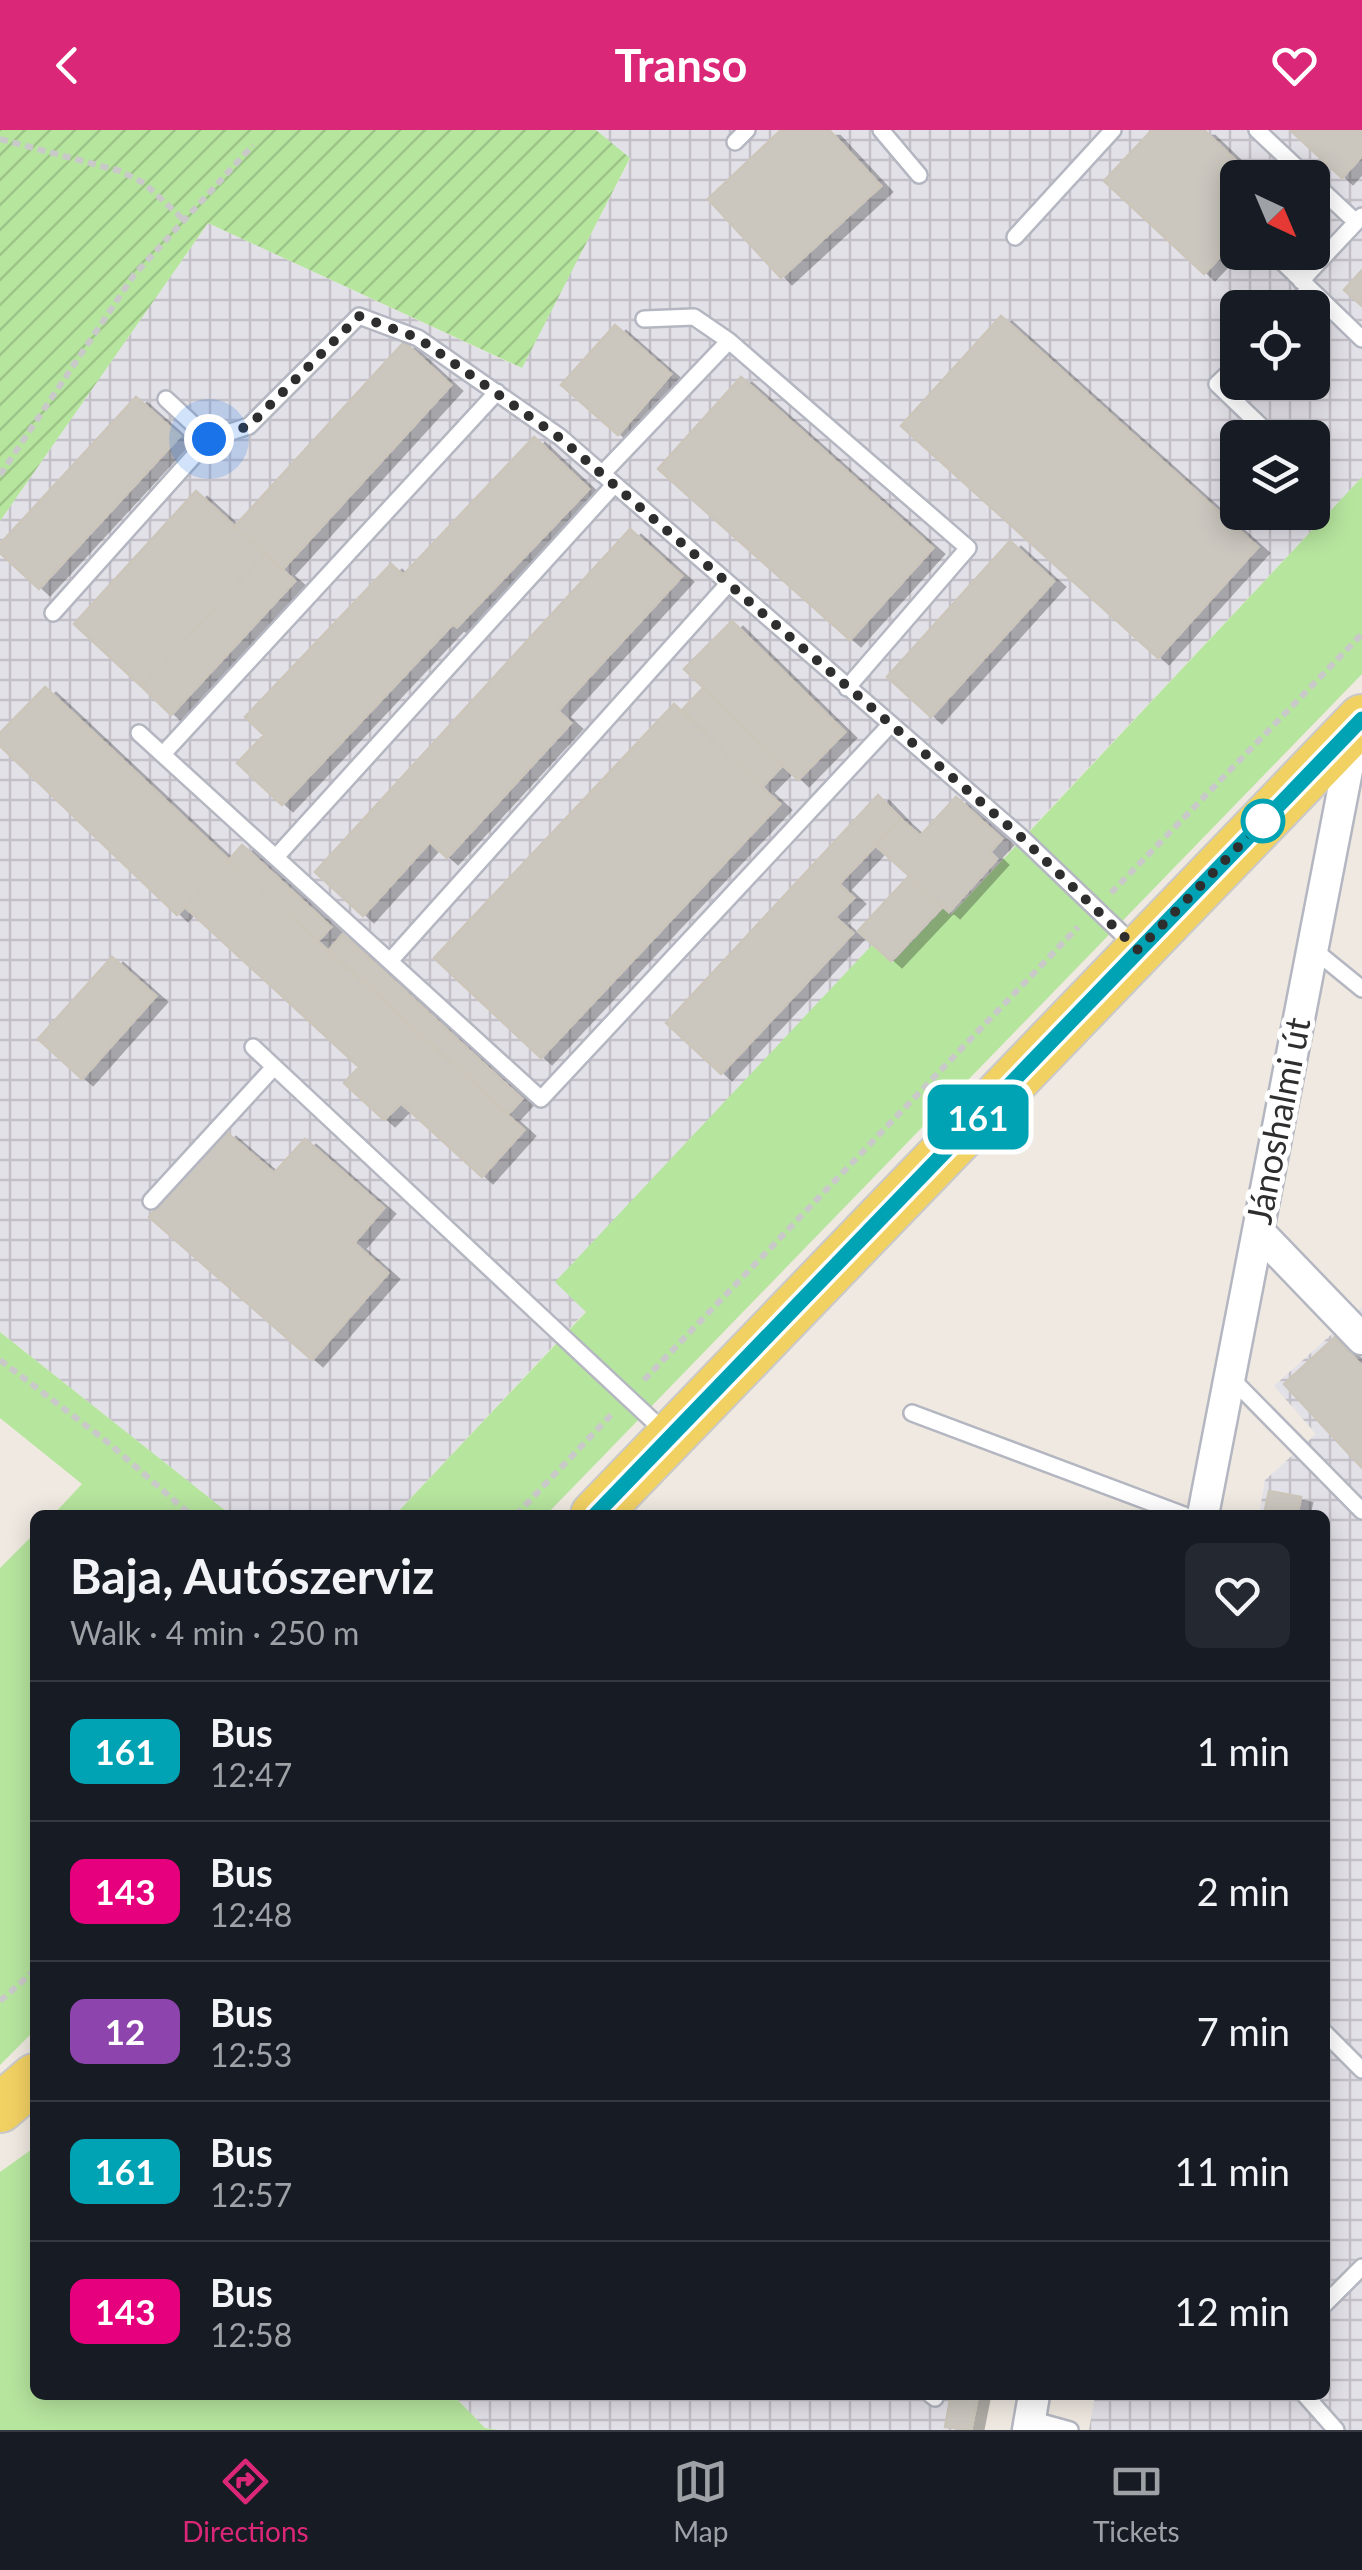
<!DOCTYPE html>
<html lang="en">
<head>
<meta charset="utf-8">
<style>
  :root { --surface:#171b24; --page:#242831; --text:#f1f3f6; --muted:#9ea1a6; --line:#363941; --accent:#db2777 }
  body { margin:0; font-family:Lato,sans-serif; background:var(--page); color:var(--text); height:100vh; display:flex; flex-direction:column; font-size:38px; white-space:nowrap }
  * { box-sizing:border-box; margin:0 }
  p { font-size:32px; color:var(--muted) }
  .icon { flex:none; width:55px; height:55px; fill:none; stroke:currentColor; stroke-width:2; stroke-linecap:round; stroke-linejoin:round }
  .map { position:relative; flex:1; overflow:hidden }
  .side { position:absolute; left:30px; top:1380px; width:1300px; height:890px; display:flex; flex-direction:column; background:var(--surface); border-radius:15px; box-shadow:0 5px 25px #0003 }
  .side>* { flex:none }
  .badge { padding:0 20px; border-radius:15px; font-size:35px; line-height:65px }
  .needle { width:65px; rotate:136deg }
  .controls { position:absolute; left:1220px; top:30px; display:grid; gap:20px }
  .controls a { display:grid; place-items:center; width:110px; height:110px; border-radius:15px; background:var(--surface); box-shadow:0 5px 25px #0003; font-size:50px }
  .you { position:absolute; width:50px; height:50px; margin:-25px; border:8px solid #fff; border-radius:50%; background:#1a73e8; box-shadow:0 0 0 15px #1a73e833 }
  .map>.badge { position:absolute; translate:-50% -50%; box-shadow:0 0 0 5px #fff }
  .round { display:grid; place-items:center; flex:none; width:105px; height:105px; border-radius:15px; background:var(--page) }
  .headline { display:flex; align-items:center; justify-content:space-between; height:170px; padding:0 40px }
  h1 { font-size:48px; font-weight:700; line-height:75px }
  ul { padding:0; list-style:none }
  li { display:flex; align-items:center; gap:30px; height:140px; padding:0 40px; border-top:2px solid var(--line) }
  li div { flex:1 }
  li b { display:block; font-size:38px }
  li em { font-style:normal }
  li .badge { min-width:110px; font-weight:700; text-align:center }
  header { display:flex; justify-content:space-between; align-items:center; height:130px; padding:0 40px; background:var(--accent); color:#fff; font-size:45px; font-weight:700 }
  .dock { display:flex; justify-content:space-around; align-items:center; height:140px; border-top:2px solid var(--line); background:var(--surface); font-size:28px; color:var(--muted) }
  .dock a { display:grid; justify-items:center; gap:5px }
  .dock .active { color:var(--accent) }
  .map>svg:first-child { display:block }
  .industrial { fill:url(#industrial-grid); fill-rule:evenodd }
  .grass { fill:#b6e59e }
  .garden { fill:url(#garden-furrows) }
  .building { fill:#cbc7bf; stroke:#cbc5ba; stroke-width:2.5; filter:url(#shadow) }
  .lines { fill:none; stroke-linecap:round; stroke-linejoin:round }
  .lane-casing { stroke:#b4b7c1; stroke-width:20 }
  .street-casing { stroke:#b4b7c1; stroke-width:35 }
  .primary-casing { stroke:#c9c9c9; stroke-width:52 }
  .path { stroke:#c9c9c9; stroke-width:6; stroke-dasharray:8 5; stroke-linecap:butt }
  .lane { stroke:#fff; stroke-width:15 }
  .street { stroke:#fff; stroke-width:30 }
  .primary { stroke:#f2d163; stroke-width:48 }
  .line-casing { stroke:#fff; stroke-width:22 }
  .line { stroke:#00a3b4; stroke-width:15 }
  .walk { stroke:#2e2e2e; stroke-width:10; stroke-dasharray:0 18 }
  .stop-dot { fill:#fff; stroke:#00a3b4; stroke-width:5 }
  .labels { text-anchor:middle; stroke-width:10; stroke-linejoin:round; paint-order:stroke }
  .street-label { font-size:35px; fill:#2e2e2e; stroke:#fff }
</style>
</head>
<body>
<header><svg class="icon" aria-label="back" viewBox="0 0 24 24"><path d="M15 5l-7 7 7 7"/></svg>Transo<svg class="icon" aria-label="heart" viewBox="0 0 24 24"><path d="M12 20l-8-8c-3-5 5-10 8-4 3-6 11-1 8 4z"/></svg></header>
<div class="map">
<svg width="1362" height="2300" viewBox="0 0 1362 2300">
  <defs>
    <pattern id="industrial-grid" width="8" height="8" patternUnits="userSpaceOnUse" patternTransform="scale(2.5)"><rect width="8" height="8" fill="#e3e1e8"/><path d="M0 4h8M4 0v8" fill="none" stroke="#c3c1c7"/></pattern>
    <pattern id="garden-furrows" width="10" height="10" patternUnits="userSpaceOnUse" patternTransform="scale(2.5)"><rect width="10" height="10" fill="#b6e59e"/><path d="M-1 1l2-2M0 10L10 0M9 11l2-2" fill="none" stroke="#9dc588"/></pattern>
    <filter id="shadow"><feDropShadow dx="11" dy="6" stdDeviation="0" flood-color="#0004"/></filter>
  </defs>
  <rect width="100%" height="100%" fill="#efe9e1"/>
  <path class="industrial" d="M596,0h766v347l-412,438 -7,-6 -51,55 -19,-19 -317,338 30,28 -191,204h-164l-231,-183v-811l208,-298 313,145 109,-209zM1238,48h74v74h-74zM1238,178h74v74h-74zM1238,308h74v74h-74z
    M1362,1177v1123h-273l6,-35h230v-880h-66l6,-35 51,-46 -42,-48z
    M453,2265h521l-7,35h-469l-13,-2z"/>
  <path class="grass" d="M1362,347v197l-816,841h-151l191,-203 -31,-30 317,-337 20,18 51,-54 8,6z
    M0,1202l231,183h-178l29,-31 -82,-66z
    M35,1403v497l-35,35v-497z
    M35,2017v248h418l32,33 13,2h-498v-258z"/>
  <path class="garden" d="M0,0h596l34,28 -108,210 -314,-145 -208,298z"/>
  <path class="building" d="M781,0h48l52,56 -100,92 -73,-79z
    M1152,0h52l50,48h-16v60l-34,36 -100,-93z
    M1290,0h72v26l-20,22z
    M1362,140v36l-18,-16z
    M1001,186l257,231 -100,111 -257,-232z
    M615,195l56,49 -53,61 -57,-50z
    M404,212l47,43 -169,185 -48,-43z
    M741,247l192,171 -83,92 -192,-171z
    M136,267l44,39 -141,153 -39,-36v-9z
    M534,307l55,52 -132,138 -4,-3 -171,181 -45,-42 27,-28 -19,-18 146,-153 12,11z
    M196,361l69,63 -123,133 -68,-63z
    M630,399l52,47 -124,135 13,12 -124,135 -17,-16 -67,74 -48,-44z
    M1010,411l44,40 -123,136 -44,-40z
    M265,424l30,27 -124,134 -29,-28z
    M732,491l113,111 -47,48 -114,-111z
    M45,557l184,173 -52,55 -177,-169v-13z
    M703,558l80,77 -21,22 -80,-77z
    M674,574l106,100 -239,254 -107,-100z
    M878,665l23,24 -62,65 15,14 -19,19 18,16 -132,141 -55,-51z
    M956,667l46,42 -12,13 7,7 -48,53 -73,-66 25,-27 19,17z
    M242,715l89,82 -13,14 -89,-81z
    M229,730l295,270 -42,47 -81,-74 -17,17 -40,-37 15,-16 -174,-160z
    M909,746l33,31 -51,54 -33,-30z
    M343,804l179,165 -14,15 -179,-164z
    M112,827l44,39 -74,83 -44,-40z
    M225,1001l49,42 31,-34 79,69 -30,35 34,30 -76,87 -163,-143z
    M1335,1207l27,29v102l-78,-84z
    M1269,1361l32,6 -4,18h-33z
    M951,2265h27l-7,35 -26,-3z"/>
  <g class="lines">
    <defs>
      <path id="lane" d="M881,0l38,45
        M1257,0l51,48
        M735,12l12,-12
        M1312,51l44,41
        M1015,107l98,-107
        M1272,122l90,87
        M1301,151l61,-65
        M1291,178l18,-19
        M644,189l50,-2 35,24 239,207 -121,140
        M1238,234l-21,20 49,47
        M166,269l43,40
        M602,344l127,-133
        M53,483l156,-174 40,-13 110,-110 59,22 142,99 460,399 116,111
        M139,603l402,366 349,-374
        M163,624l334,-362
        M276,727l338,-372
        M1313,819l49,40
        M390,831l338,-377
        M253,917l414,387
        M151,1071l123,-134
        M1230,1247l132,134
        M912,1283l272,102
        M1325,1903l37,37
        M1325,2174l37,-37
        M931,2265l4,3v-3
        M1305,2265l31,35
        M1030,2289l40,11"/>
      <path id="street" d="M1258,1101l104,108
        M1203,1385l152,-786
        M1028,2300l6,-35"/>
      <path id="primary" d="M595,1385l767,-796
        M0,1978l35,-30"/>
    </defs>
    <use href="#lane" class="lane-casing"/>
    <use href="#street" class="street-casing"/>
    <use href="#primary" class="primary-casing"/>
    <path class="path" d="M0,9l120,32 24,12 41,38
      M0,345l134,-200 119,-130
      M1111,763l251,-259
      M0,1230l105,80 86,75
      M644,1250l434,-453
      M516,1385l95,-100
      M0,1871l35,-31"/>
    <use href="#lane" class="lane"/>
    <use href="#street" class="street"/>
    <use href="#primary" class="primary"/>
  </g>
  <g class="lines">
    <defs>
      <path id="line" d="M595,1385l767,-796"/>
    </defs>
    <use href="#line" class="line-casing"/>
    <use href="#line" class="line"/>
    <path class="walk" d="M209,309l40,-13 110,-110 59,22 142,100 460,398 118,114 136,-140 -11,11"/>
  </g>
  <circle class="stop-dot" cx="1263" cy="691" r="20"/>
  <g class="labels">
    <g class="street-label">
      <text transform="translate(1279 991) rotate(-79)" y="12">Jánoshalmi út</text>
    </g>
  </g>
</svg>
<div class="controls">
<a><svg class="needle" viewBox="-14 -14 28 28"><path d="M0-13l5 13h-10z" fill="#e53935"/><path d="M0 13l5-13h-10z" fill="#9ea1a6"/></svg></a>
<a><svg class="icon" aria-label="locate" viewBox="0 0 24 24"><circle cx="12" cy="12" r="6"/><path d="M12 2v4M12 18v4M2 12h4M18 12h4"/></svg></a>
<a><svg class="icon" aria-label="layers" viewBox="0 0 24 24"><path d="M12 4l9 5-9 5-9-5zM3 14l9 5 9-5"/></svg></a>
</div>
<div class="you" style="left:209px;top:309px"></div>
<b class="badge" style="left:978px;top:987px;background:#00a3b4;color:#fff">161</b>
<section class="side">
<div class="headline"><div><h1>Baja, Autószerviz</h1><p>Walk · 4 min · 250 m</p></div><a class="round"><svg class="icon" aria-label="heart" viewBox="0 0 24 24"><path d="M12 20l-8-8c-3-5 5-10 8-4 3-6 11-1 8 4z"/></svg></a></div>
<ul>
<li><span class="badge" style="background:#00a3b4;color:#fff">161</span><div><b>Bus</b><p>12:47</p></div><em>1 min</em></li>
<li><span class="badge" style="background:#e6007e;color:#fff">143</span><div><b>Bus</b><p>12:48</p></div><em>2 min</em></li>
<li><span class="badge" style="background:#8e44ad;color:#fff">12</span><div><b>Bus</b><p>12:53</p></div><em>7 min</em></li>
<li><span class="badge" style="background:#00a3b4;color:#fff">161</span><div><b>Bus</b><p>12:57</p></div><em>11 min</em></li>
<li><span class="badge" style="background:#e6007e;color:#fff">143</span><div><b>Bus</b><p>12:58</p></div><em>12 min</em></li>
</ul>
</section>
</div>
<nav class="dock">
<a class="active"><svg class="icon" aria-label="directions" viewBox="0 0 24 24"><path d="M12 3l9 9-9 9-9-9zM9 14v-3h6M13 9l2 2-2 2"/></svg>Directions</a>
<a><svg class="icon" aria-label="map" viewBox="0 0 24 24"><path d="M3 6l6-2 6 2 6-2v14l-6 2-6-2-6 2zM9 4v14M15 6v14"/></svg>Map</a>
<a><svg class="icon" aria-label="tickets" viewBox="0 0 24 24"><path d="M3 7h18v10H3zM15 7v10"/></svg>Tickets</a>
</nav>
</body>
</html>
